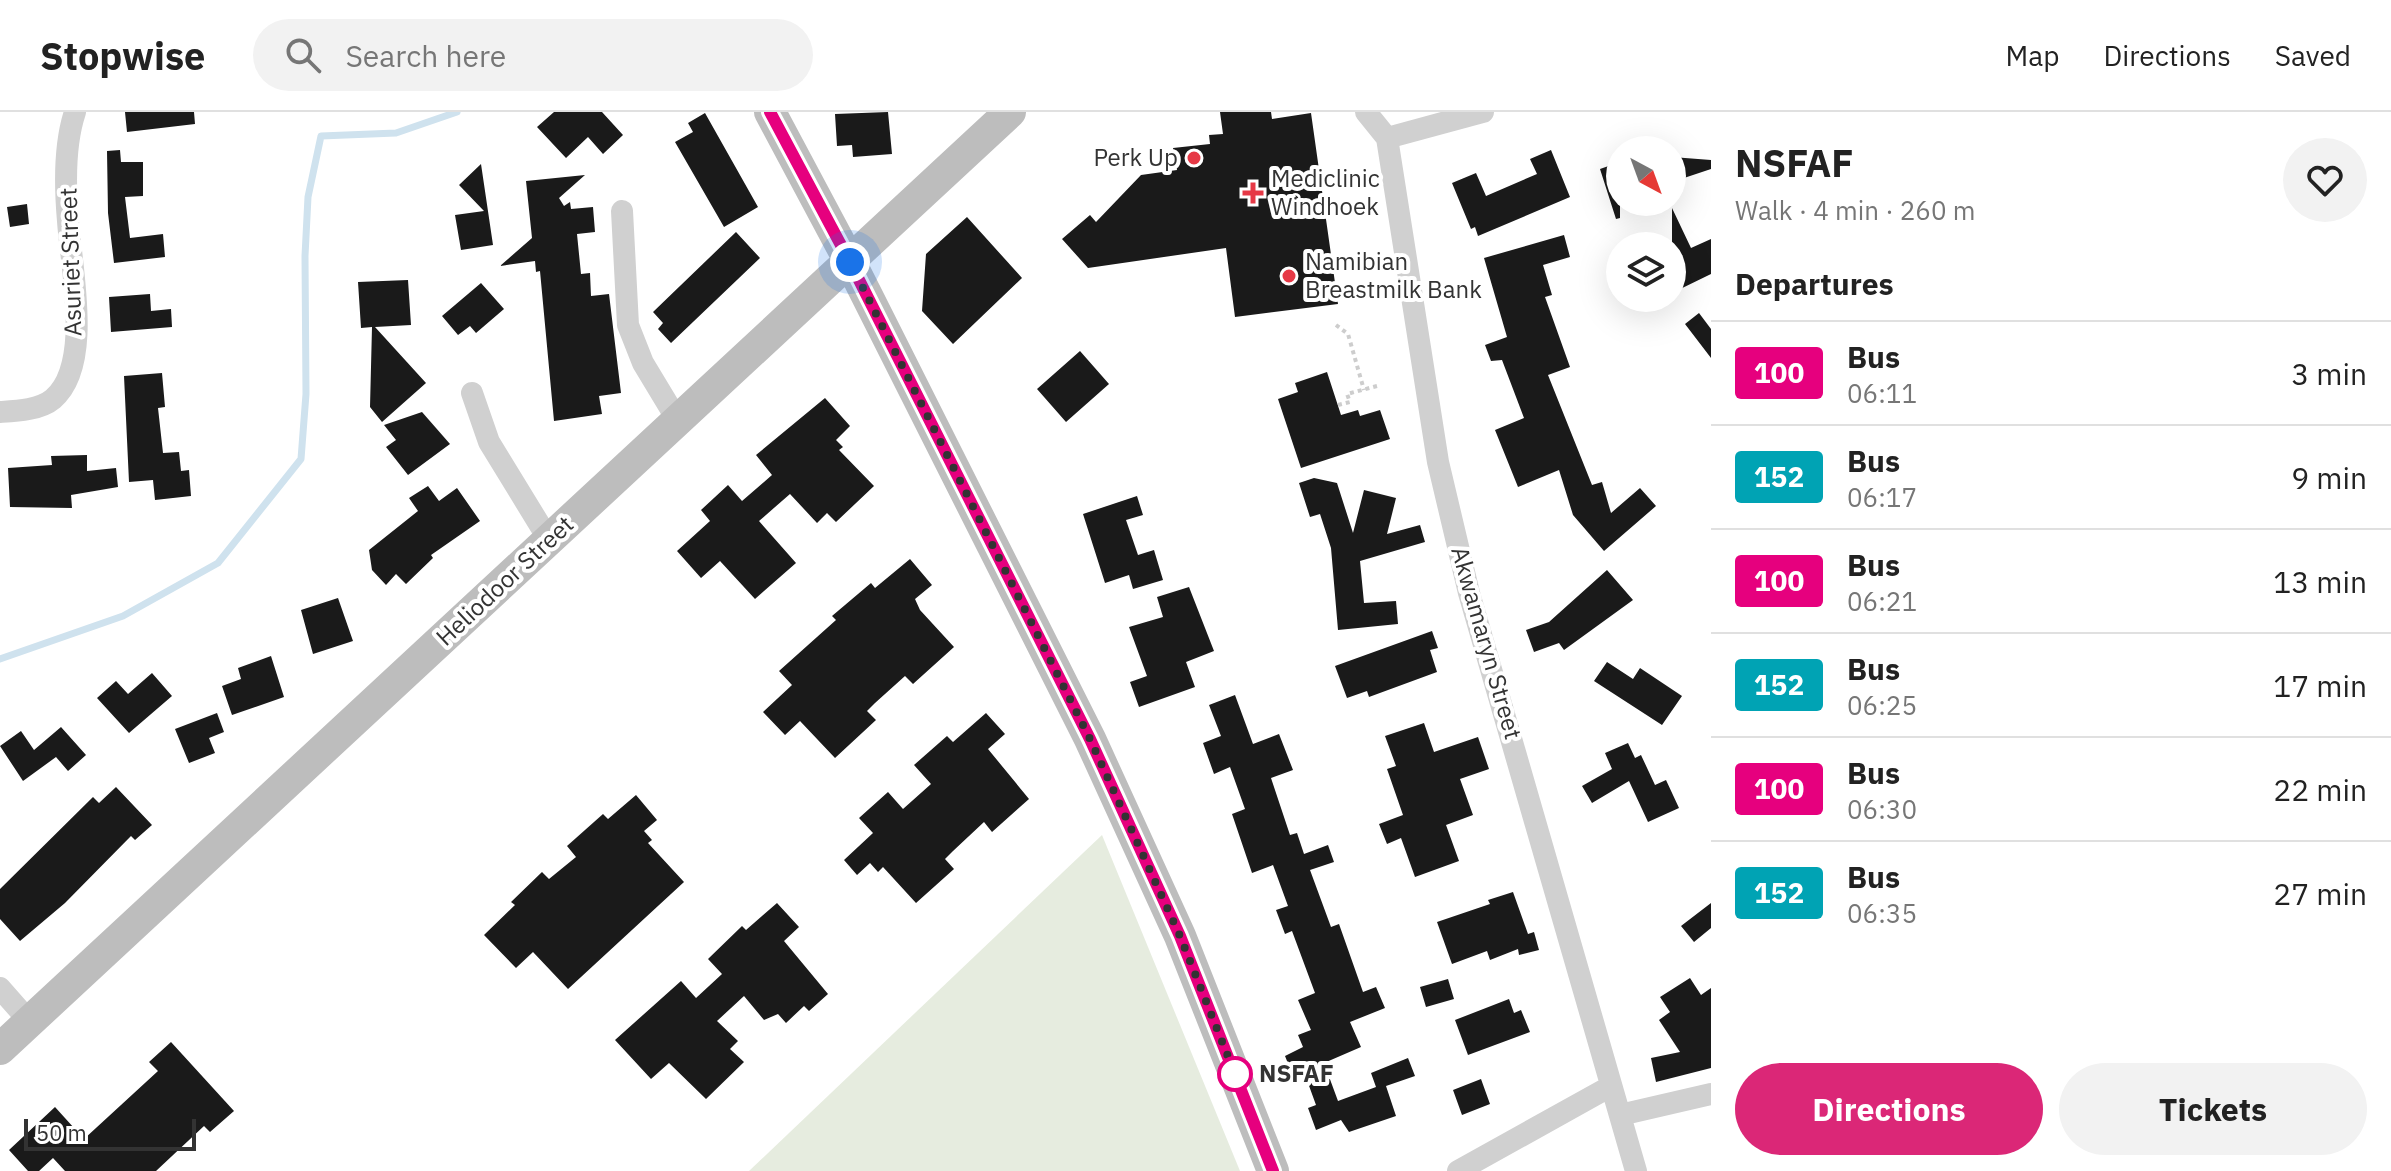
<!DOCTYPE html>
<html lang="en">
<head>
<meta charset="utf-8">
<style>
  :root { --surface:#fff; --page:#f2f2f2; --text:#222; --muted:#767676; --line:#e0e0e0; --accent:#db2777 }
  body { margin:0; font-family:"IBM Plex Sans",sans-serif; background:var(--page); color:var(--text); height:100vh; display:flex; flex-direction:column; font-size:30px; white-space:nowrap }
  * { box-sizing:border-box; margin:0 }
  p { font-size:26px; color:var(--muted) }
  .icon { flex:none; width:44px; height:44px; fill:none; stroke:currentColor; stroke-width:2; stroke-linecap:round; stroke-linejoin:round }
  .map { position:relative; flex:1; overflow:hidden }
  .panel { display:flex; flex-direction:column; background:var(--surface); width:680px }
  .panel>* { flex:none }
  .badge { padding:0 16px; border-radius:6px; font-size:28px; line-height:52px }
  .needle { width:52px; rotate:139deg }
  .tools { position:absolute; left:1606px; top:24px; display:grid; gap:16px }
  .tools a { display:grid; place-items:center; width:80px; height:80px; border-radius:50%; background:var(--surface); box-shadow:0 8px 32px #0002; font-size:40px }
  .scale { position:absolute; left:24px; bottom:20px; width:172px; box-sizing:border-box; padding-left:8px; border:4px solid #333; border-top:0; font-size:22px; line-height:28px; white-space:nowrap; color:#333; -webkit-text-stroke:6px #fff; paint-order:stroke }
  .you { position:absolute; width:40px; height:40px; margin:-20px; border:6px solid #fff; border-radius:50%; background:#1a73e8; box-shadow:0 0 0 12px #1a73e833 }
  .map>.badge { position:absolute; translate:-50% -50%; box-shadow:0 0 0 4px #fff }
  h2 { padding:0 24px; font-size:30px; line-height:72px }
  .round { display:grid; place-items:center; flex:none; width:84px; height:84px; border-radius:42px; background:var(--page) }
  .summary { display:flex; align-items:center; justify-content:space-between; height:136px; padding:0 24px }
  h1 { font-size:38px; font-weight:700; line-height:60px }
  .button { display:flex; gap:16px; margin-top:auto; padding:16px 24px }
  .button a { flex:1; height:92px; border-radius:48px; background:var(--accent); color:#fff; font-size:32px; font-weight:700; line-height:92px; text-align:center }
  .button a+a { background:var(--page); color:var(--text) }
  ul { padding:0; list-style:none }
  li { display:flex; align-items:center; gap:24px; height:104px; padding:0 24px; border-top:2px solid var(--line) }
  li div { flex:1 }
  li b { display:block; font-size:30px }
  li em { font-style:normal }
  li .badge { min-width:88px; font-weight:700; text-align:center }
  header { display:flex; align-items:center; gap:48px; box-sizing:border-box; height:112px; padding:0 40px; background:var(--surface); border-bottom:2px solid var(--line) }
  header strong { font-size:38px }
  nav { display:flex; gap:44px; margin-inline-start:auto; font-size:28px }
  .search { width:560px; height:72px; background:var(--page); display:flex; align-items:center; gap:20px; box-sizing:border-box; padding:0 28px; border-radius:44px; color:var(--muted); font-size:30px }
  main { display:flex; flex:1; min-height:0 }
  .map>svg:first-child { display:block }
  .green { fill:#e6ecdf }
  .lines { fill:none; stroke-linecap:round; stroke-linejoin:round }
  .stream { stroke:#cfe2ee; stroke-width:7 }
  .building { fill:#1a1a1a }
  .path { stroke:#cdcdcd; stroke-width:4; stroke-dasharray:4 4; stroke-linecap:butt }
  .street { stroke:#d0d0d0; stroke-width:22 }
  .secondary { stroke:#bdbdbd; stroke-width:32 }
  .line-casing { stroke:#fff; stroke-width:18 }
  .line { stroke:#e6007e; stroke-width:12 }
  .walk { stroke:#333; stroke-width:8; stroke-dasharray:0 14.4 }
  .poi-dot { fill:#e63946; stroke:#fff; stroke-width:3 }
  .stop-dot { fill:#fff; stroke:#e6007e; stroke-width:4 }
  .labels { text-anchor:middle; stroke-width:8; stroke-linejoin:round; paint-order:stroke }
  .poi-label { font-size:24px; fill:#333; stroke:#fff; text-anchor:start }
  .street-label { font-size:24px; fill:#333; stroke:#fff }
  .stop-label { font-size:24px; font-weight:bold; fill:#333; stroke:#fff; text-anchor:start }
</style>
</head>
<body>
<header>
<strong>Stopwise</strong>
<div class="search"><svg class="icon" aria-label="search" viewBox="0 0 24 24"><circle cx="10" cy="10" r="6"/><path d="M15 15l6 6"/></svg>Search here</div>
<nav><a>Map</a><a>Directions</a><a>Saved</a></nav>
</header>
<main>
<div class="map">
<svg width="1711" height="1059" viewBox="0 0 1711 1059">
  <rect width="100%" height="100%" fill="#fff"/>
  <path class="green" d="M1102,723l138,336h-491z"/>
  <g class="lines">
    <path class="stream" d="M0,547l123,-43 95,-53 83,-104 5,-65 -1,-138 3,-59 13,-61 75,-3 61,-21"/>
  </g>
  <path class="building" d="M125,0h69l1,12 -68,8z
    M554,0h48l21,23 -20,19 -15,-17 -22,21 -29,-31z
    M888,0l4,42 -39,3 -1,-12 -15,1 -2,-32z
    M1220,0h51l1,7 39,-6 27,191 -103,13 -9,-69 -138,20 -26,-29 28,-24 6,7 45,-47 36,-5 -4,-22 37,-4 -1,-9 14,-1z
    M705,1l53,94 -34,20 -49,-85 18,-10 -5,-9z
    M120,38l1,12h22v34l-18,1 5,41 33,-4 2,23 -51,6 -6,-50 -1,-62z
    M1551,38l19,47 -92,39 -3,-9 -4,2 -19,-46 24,-10 10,23 51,-22 -7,-15z
    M1672,45l39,3v9l-39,13z
    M1620,50v56l-4,1 -16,-50z
    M481,52l12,81 -32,5 -6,-35 29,-4 -25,-26z
    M585,63l-26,23 5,8 6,-4 1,7 22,-2 2,25 -18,2 4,40 9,-1 1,23 18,-2 12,99 -22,3 3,18 -48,7 -14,-150 -4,1 -1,-11 -35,5 32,-28 -6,-57z
    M27,92l2,20 -19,3 -3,-20z
    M1672,96l19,40 20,-9v35l-39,19z
    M967,105l55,61 -69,66 -31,-33 4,-57z
    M736,120l24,26 -89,85 -13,-14 5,-6 -10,-11z
    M1564,123l6,22 -27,8 9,30 -7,2 25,70 -22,8 44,110 10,-3 9,31 29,-25 16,18 -52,45 -31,-36 -14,-45 -41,17 -23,-57 29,-12 -22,-58 -11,1 -6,-16 22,-8 -23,-79z
    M408,168l3,45 -36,2 51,56 -44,39 -12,-15 2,-80 -11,1 -3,-46z
    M481,171l23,26 -28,24 -6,-7 -12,9 -16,-19z
    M150,182l1,17 20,-2 1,18 -61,5 -2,-35z
    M1699,201l12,16v29l-26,-34z
    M1080,239l29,33 -43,38 -29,-33z
    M1327,260l14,43 17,-5 2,6 20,-6 10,29 -89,29 -23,-69 20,-7 -3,-9z
    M162,261l3,34 -7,1 5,45 16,-1 2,19 8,-1 2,26 -36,4 -2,-20 -24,2 -5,-106z
    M825,286l25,28 -14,14 7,7 -4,3 35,36 -38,36 -9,-9 -10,10 -27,-29 -31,27 37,42 -41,36 -35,-38 -19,17 -24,-27 33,-30 -9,-11 27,-25 14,16 30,-26 -16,-20z
    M422,300l28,32 -42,31 -22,-28 10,-7 -12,-15z
    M87,343v16l29,-3 2,19 -47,8 1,13 -62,-1 -2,-39 44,-3 -1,-9z
    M1314,366l23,5 16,50 11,-43 32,8 -9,36 33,-9 5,17 -65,19 4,42 32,-2 2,23 -60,6 -7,-82 -11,-34 -10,3 -11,-34z
    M428,374l11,15 18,-13 23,33 -49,34 2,3 -27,26 -10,-10 -10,11 -14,-15 -3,-20 49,-39 -9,-13z
    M1137,384l6,19 -17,5 12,35 16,-5 9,30 -30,9 -4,-14 -24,8 -22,-69z
    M910,447l22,26 -17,14 5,11 34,37 -41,37 -8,-8 -30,27 -8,8 9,9 -41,38 -35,-37 -15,14 -22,-23 29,-27 -13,-14 57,-51 -4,-4 39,-33 4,5z
    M1607,458l26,30 -69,50 -5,-7 -25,9 -8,-22 23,-8z
    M1189,475l25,64 -28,11 9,25 -56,20 -9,-25 17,-6 -18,-49 34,-10 -6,-20z
    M338,486l15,43 -40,13 -12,-44z
    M1432,519l6,17 -8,2 7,22 -68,25 -2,-6 -20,7 -12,-32z
    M271,544l13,41 -52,18 -10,-29 19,-7 -3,-11z
    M1607,550l26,17 7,-11 42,28 -20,29 -68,-44z
    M152,561l20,23 -43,37 -32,-35 19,-17 12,13z
    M1235,583l18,49 26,-10 14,36 -22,8 19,57 7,-2 7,21 24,-9 6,17 -24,8 21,57 8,-3 24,68 13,-5 9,21 -35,14 11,25 -37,16 14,38 38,-14 -5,-14 37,-15 7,18 -29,10 10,30 -47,16 -8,-12 -25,10 -8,-22 8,-3 -12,-33 -11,4 -8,-20 18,-9 -5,-12 13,-5 -13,-30 17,-7 -23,-62 -7,3 -9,-24 12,-4 -15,-41 -21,8 -20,-59 13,-5 -15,-42 -16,7 -11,-31 18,-7 -12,-31z
    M217,601l7,19 -15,6 6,15 -26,10 -14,-34z
    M986,601l19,21 -17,15 41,50 -37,33 -8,-10 -31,29 -8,8 9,10 -38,34 -33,-36 -5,5 -8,-9 -13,12 -13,-15 29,-27 -14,-15 29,-26 15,17 28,-25 -17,-19 33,-29 6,6z
    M1424,611l10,29 44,-15 11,32 -29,10 13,36 -27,10 13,36 -44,16 -14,-39 -14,6 -8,-20 24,-9 -16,-46 9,-3 -11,-30z
    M61,615l25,28 -18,16 -12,-14 -33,24 -23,-35 21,-15 13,19z
    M1628,631l7,15 6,-3 14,30 11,-5 13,28 -31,14 -19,-41 -37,22 -10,-17 30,-17 -7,-16z
    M116,675l36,38 -17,15 -4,-4 -66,67 -45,38 -20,-22v-30l93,-92 6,6z
    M636,683l21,25 -13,11 8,9 -4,3 36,39 -116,107 -35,-37 -17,16 -32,-33 31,-30 -4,-3 31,-30 7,7 27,-22 -9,-11 36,-32 5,5z
    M1513,780l15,42 6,-2 5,18 -20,5 -1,-6 -28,11 -3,-9 -35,13 -15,-42 53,-18 -2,-4z
    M777,791l22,24 -15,14 44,53 -19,17 -5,-5 -18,17 -8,-9 -14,6 -20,-24 -27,25 21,20 -8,8 14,13 -38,37 -37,-36 -18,16 -36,-39 66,-59 15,17 26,-24 -14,-15 34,-33 4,4z
    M1711,791v25l-17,14 -13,-16z
    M1690,866l11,17 10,-7v80l-55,14 -5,-24 29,-6 -21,-32 11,-8 -10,-15z
    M1448,867l6,20 -28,8 -6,-20z
    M1509,887l5,14 7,-3 9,22 -62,23 -13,-35z
    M171,930l63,69 -24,21 -6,-6 -48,45h-91l-12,-13 -14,13h-11l-19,-21 46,-43 29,32 74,-68 -9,-9z
    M1481,967l9,25 -28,11 -9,-25z"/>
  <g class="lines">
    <path class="path" d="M1336,213l12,9 16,56
      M1338,293l12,-3 -3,-8 30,-8"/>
    <path class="street" d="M1366,0l21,26 51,324 31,131 167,578
      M1387,26l96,-26
      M622,99l6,114 15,38 35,58
      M472,281l17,49 60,98
      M0,300c16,-1 40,-2 53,-13 40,-34 18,-131 15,-178 -3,-34 -4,-76 7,-109
      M0,876l29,33
      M1620,1003l91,-21
      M1458,1059l153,-85"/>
    <path class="secondary" d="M770,0l80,150 240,477 90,197 93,235
      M0,937l1010,-937"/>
  </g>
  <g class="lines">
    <defs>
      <path id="line" d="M770,0l80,150 240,477 90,197 93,235"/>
    </defs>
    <use href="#line" class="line-casing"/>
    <use href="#line" class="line"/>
    <path class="walk" d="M850,150l240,477 90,197 55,138"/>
  </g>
  <g class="poi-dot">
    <circle cx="1194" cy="46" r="8"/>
    <path d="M1249 69h8v8h8v8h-8v8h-8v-8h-8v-8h8z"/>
    <circle cx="1289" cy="164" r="8"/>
  </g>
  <circle class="stop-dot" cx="1235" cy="962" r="16"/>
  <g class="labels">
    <g class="poi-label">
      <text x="1178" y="54" text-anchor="end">Perk Up</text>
      <text x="1271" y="75">Mediclinic<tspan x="1271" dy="28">Windhoek</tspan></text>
      <text x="1305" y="158">Namibian<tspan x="1305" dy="28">Breastmilk Bank</tspan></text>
    </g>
    <g class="street-label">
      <text transform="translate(71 150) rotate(-92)" y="8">Asuriet Street</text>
      <text transform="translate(505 469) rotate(-43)" y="8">Heliodoor Street</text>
      <text transform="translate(1486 531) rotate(74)" y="8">Akwamaryn Street</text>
    </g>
    <g class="stop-label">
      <text x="1259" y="970">NSFAF</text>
    </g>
  </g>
</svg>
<div class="tools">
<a><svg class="needle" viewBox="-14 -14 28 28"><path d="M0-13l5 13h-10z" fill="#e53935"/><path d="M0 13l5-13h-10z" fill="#767676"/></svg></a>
<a><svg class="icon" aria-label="layers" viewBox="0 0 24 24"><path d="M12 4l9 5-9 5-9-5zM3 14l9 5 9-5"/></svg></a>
</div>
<div class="scale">50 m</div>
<div class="you" style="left:850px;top:150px"></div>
</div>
<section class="panel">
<div class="summary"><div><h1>NSFAF</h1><p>Walk · 4 min · 260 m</p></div><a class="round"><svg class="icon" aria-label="heart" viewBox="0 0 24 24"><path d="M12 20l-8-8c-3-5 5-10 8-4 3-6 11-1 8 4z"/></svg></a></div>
<h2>Departures</h2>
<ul>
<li><span class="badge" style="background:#e6007e;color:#fff">100</span><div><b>Bus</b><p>06:11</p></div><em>3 min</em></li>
<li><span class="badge" style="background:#00a3b4;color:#fff">152</span><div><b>Bus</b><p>06:17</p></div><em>9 min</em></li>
<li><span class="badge" style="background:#e6007e;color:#fff">100</span><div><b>Bus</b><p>06:21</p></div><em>13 min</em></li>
<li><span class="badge" style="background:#00a3b4;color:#fff">152</span><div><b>Bus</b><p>06:25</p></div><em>17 min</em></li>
<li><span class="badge" style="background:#e6007e;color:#fff">100</span><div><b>Bus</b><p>06:30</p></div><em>22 min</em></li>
<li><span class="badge" style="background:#00a3b4;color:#fff">152</span><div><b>Bus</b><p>06:35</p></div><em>27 min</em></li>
</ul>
<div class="button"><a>Directions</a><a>Tickets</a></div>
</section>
</main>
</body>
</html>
